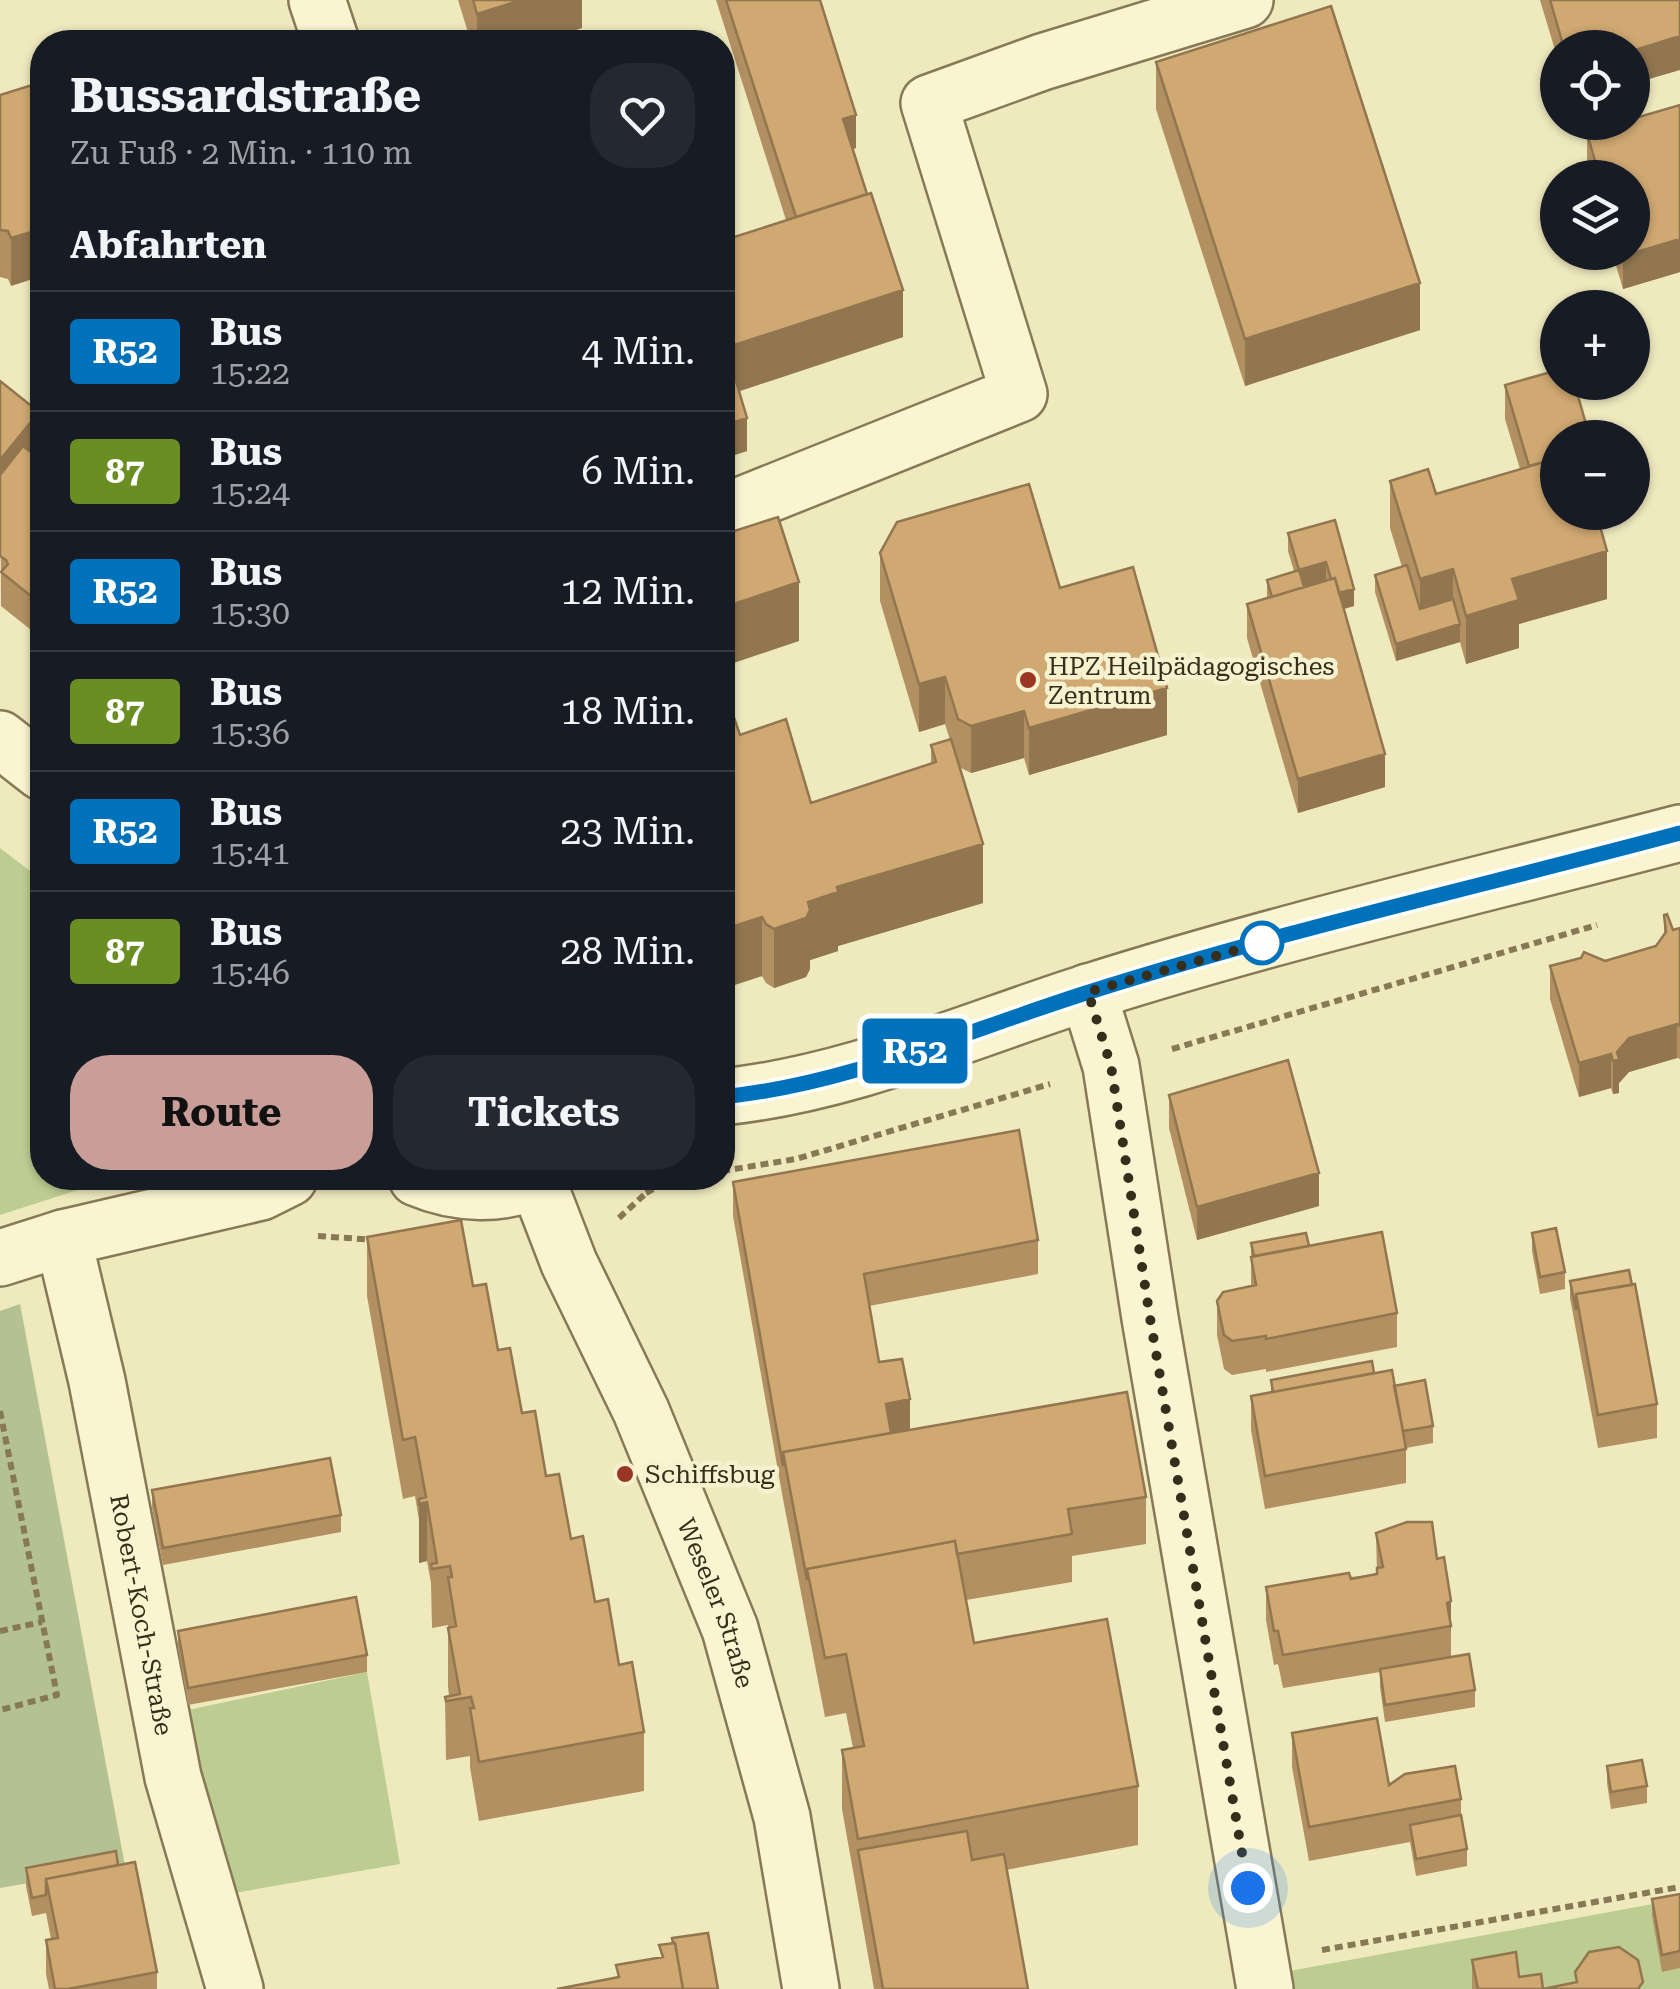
<!DOCTYPE html>
<html lang="de">
<head>
<meta charset="utf-8">
<style>
  :root { --surface:#171b24; --page:#242831; --text:#f1f3f6; --muted:#9ea1a6; --line:#363941; --accent:#c99e98 }
  body { margin:0; font-family:"Roboto Serif",serif; background:var(--page); color:var(--text); height:100vh; display:flex; flex-direction:column; font-size:38px; white-space:nowrap }
  * { box-sizing:border-box; margin:0 }
  p { font-size:32px; color:var(--muted) }
  .icon { flex:none; width:55px; height:55px; fill:none; stroke:currentColor; stroke-width:2; stroke-linecap:round; stroke-linejoin:round }
  .map { position:relative; flex:1; overflow:hidden }
  .sheet { position:absolute; left:30px; top:30px; width:705px; height:1160px; display:flex; flex-direction:column; background:var(--surface); border-radius:40px; box-shadow:0 2px 8px #0004 }
  .sheet>* { flex:none }
  .badge { padding:0 20px; border-radius:8px; font-size:35px; line-height:65px }
  .buttons { position:absolute; left:1540px; top:30px; display:grid; gap:20px }
  .buttons a { display:grid; place-items:center; width:110px; height:110px; border-radius:50%; background:var(--surface); box-shadow:0 2px 8px #0004; font-size:50px }
  .you { position:absolute; width:50px; height:50px; margin:-25px; border:8px solid #fff; border-radius:50%; background:#1a73e8; box-shadow:0 0 0 15px #1a73e833 }
  .map>.badge { position:absolute; translate:-50% -50%; box-shadow:0 0 0 5px #fff }
  h2 { padding:0 40px; font-size:38px; line-height:90px }
  .round { display:grid; place-items:center; flex:none; width:105px; height:105px; border-radius:40px; background:var(--page) }
  .summary { display:flex; align-items:center; justify-content:space-between; height:170px; padding:0 40px }
  h1 { font-size:48px; font-weight:700; line-height:75px }
  .cta { display:flex; gap:20px; margin-top:auto; padding:20px 40px }
  .cta a { flex:1; height:115px; border-radius:40px; background:var(--accent); color:#111; font-size:40px; font-weight:700; line-height:115px; text-align:center }
  .cta a+a { background:var(--page); color:var(--text) }
  ul { padding:0; list-style:none }
  li { display:flex; align-items:center; gap:30px; height:120px; padding:0 40px; border-top:2px solid var(--line) }
  li div { flex:1 }
  li b { display:block; font-size:38px }
  li em { font-style:normal }
  li .badge { min-width:110px; font-weight:700; text-align:center }
  .map>svg:first-child { display:block }
  .green { fill:#bdcd92 }
  .cemetery { fill:#b4c192 }
  .lines { fill:none; stroke-linecap:round; stroke-linejoin:round }
  .street-casing { stroke:#887956; stroke-width:60 }
  .path { stroke:#887956; stroke-width:6; stroke-dasharray:8 5; stroke-linecap:butt }
  .street { stroke:#faf4d1; stroke-width:55 }
  .wall { fill:#b29062 }
  .shaded-wall { fill:#917650 }
  .building { fill:#cfa872; stroke:#917650; stroke-width:2.5 }
  .line-casing { stroke:#fff; stroke-width:22 }
  .line { stroke:#0072bc; stroke-width:15 }
  .walk { stroke:#372d1b; stroke-width:10; stroke-dasharray:0 18 }
  .poi-dot { fill:#993724; stroke:#f6f1ce; stroke-width:4 }
  .stop-dot { fill:#fff; stroke:#0072bc; stroke-width:5 }
  .labels { text-anchor:middle; stroke-width:9; stroke-linejoin:round; paint-order:stroke }
  .poi-label { font-size:25px; fill:#372d1b; stroke:#f6f1ce; text-anchor:start }
  .street-label { font-size:25px; fill:#372d1b; stroke:#f6f1ce }
</style>
</head>
<body>
<div class="map">
<svg width="1680" height="1989" viewBox="0 0 1680 1989">
  <rect width="100%" height="100%" fill="#efe9be"/>
  <path class="green" d="M0,848l42,32v298h73l-115,37z
    M367,1672l33,192 -171,30 -15,-44 -26,-140z
    M1680,1899v90h-393l-3,-17z"/>
  <path class="cemetery" d="M20,1304l105,562 -125,22v-577z"/>
  <g class="lines">
    <defs>
      <g id="street">
        <path d="M317,0l14,42"/>
        <path d="M722,513l297,-119 -90,-291 113,-41 203,-62"/>
        <path d="M0,739l42,33"/>
        <path d="M1088,992l23,74 39,252 115,671"/>
        <path d="M722,1097c127,-13 245,-66 364,-104 195,-62 396,-108 594,-160"/>
        <path d="M417,1178c40,17 85,19 125,0"/>
        <path id="s1" d="M537,1180l32,83 72,148 89,218 52,188 29,172"/>
        <path id="s2" d="M63,1238l34,143 76,396 62,212"/>
        <path d="M0,1258l63,-20 198,-46 28,-14"/>
      </g>
    </defs>
    <use href="#street" class="street-casing"/>
    <path class="path" d="M1172,1049l425,-124
      M722,1171l74,-12 254,-75
      M646,1193l24,-13 14,-2
      M619,1218l26,-24 8,-16
      M318,1236l58,4
      M0,1411l57,284 -57,15
      M0,1631l42,-9
      M1322,1950l358,-63"/>
    <use href="#street" class="street"/>
  </g>
  <path class="wall" d="M458,0h124v28l-45,14h-66z
    M716,0h104l36,148 -3,1 50,188 -164,54 8,60 -25,8v-218l64,-21z
    M1540,0h140l-48,48h-74v12z
    M1156,62l264,268 -175,56 -89,-277z
    M42,82l-31,204 -3,-7 -8,-2v-182z
    M1680,105v167l-57,17 -11,-37h20v-74h-42l-3,-12v-33z
    M0,381l39,77 3,3v164l-5,-3 -6,8 -30,-24z
    M1505,385l53,53 49,161 -88,25v24l-53,16 -6,-22 -64,19 -21,-69v-17l27,-8 -12,-39v-47l46,13 84,-25 -15,-50z
    M1335,520l19,86 -10,3 41,178 -87,26 -51,-175v-34l20,-6v-18l27,-9 -6,-20v-18z
    M880,553l180,35 107,147 -138,40 -5,-17 -53,15 -12,-6 24,136 -145,43v5l-28,9v9l-4,8 -32,11 -8,-5 -4,-7 -40,13v-306l18,52 71,68 120,-40v-18l19,-5 -5,-16 -26,8 -39,-131z
    M1664,915l9,15 7,-2v131l-3,-1 -48,14 -10,11v10l-6,1 -2,-6 -32,9 -29,-98v-33l55,-5 51,-15 8,-10z
    M1169,1095l150,111 -122,34 -28,-112z
    M733,1182l305,58v34l-169,32 10,56 31,68 236,67v47l-74,12v26l-106,18 8,43 164,143v59l-132,25 22,119h-154l-32,-180v-59l11,-2 -7,-35 -21,4 -42,-218 -50,-283z
    M1532,1233l33,39v17l-25,5 -8,-43z
    M367,1237l106,49 171,446v59l-165,30 -9,-54v-11l-24,4 -1,-63 4,-1 -1,-10v-61l-16,3 -1,-45 -4,-22 -8,2v-43l-4,-24 -12,3 -36,-203z
    M1251,1243l58,3 88,67v34l-131,25v-3l-34,6 -8,-6 -7,-34v-34l34,-15z
    M1570,1281l87,123v34l-59,10 -28,-150z
    M1374,1374l20,12 39,40v17l-27,5v35l-141,26 -14,-79v-34l20,-4v-12z
    M152,1490l189,25v17l-178,33 -11,-57z
    M1376,1533l61,26 14,42v56l24,33v17l-90,15 -5,-35v-15l-97,16 -5,-24 -4,1 -8,-45v-33l111,-13z
    M178,1631l189,24v17l-179,33 -10,-57z
    M1292,1733l97,52 72,14v16l6,34v17l-51,10 -6,-34 -101,19 -17,-94z
    M1607,1766l40,20v17l-36,6 -4,-26z
    M118,1865l39,107v17h-108l-3,-15v-34l5,-1 -5,-26 -14,3 -6,-30v-18z
    M1680,1894v74l-18,4 -10,-56v-17z
    M1472,1960l47,17 24,12h-71z"/>
  <path class="shaded-wall" d="M521,0h61v28l-45,14h-60v-28z
    M1680,36v34l-48,14v-33z
    M856,115v33l-13,4v-33z
    M42,229v47l-31,10v-48z
    M1680,239v33l-57,17v-33z
    M1420,283v47l-175,56v-47z
    M903,290v47l-181,60v-48z
    M39,412v48l-39,48v-48z
    M747,418v33l-25,8v-33z
    M1607,551v48l-88,25v24l-53,16v-48l46,-37z
    M1326,562v18l-27,8v-18z
    M1453,569v48l-33,9v-47z
    M799,582v59l-77,26v-59z
    M37,589v33l-6,8v-34z
    M1354,589v17l-19,5v-17z
    M1460,624v18l-64,19v-17z
    M945,677v47l-26,8v-48z
    M1167,688v47l-138,40v-47z
    M1024,711v47l-53,15v-47z
    M1385,754v33l-87,26v-34z
    M983,844v59l-145,43v5l-28,9v9l-4,8 -32,11v-59l34,-27 29,-15z
    M762,917v59l-40,13v-59z
    M1677,1024v34l-48,14 -10,11v10l-6,1v-33l4,-9 12,-14z
    M1611,1054v34l-32,9v-34z
    M1319,1173v33l-122,34v-33z
    M910,1399v33l-24,5v-33z
    M427,1502v59l-8,2v-59z
    M1451,1601v34l-4,-32z"/>
  <path class="building" d="M473,0h48l-44,14z
    M726,0h94l36,115 -13,4 24,75 -71,23z
    M1550,0h130v36l-48,15v-3h-68z
    M1331,6l89,277 -175,56 -89,-277z
    M42,82v147l-31,9 -3,-7 -8,-1v-135z
    M1680,105v134l-57,17 -1,-4h10v-74h-32l-13,-45 34,-11h11v-3z
    M871,193l32,97 -181,59v-108z
    M730,361l17,57 -25,8v-63z
    M1558,370v12h16l16,56h-32v20l-29,8 -24,-81z
    M0,381l39,31 -39,48z
    M23,446l19,15v131l-5,-3 -6,7 -30,-24 7,-8 -2,-4 -6,-4v-81z
    M1558,458v54h38l11,39 -95,28 7,21 -53,16 -13,-47 -33,10 -30,-98 38,-12 8,25z
    M1029,484l31,104 73,-21 34,121 -138,40 -5,-17 -53,15 -13,-7 -13,-42 -26,7 -39,-131 17,-31z
    M778,517l21,65 -77,26v-73z
    M1335,520l19,69 -15,4 -4,-15 -4,1 -5,-17 -27,8 -11,-37z
    M1407,565l13,44 33,-10 7,25 -64,20 -21,-69z
    M1299,570l5,17 -32,10 -5,-17z
    M1335,578l50,176 -87,25 -51,-175z
    M722,683l18,52 46,-16 25,84 125,-41 -5,-17 20,-6 32,105 -146,43 1,5 -30,10 2,8 -4,8 -32,11 -8,-5 -4,-7 -40,13z
    M1667,914l6,16 7,-2v98l-3,-2 -48,14 -12,14 2,7 -6,2 -2,-7 -32,9 -29,-97 31,-8 3,-6 21,9 51,-15 10,-14 -2,-17z
    M1288,1060l31,113 -122,34 -28,-112z
    M1019,1130l19,110 -174,34 15,88 23,-3 8,40 -24,5 5,29 -108,19v14l-50,-284z
    M461,1220l12,66 13,-2 12,66 12,-2 12,65 13,-2 11,65 13,-2 12,65 12,-3 12,66 13,-3 11,66 13,-3 12,70 -165,30 -9,-54h4l-3,-11 -25,4 -1,-4 15,-3 -12,-66 8,-2 -8,-49h4l-2,-11 -18,3 -1,-5 6,-1 -10,-61 -8,2v-5l7,-2 -11,-60 -12,3 -36,-203z
    M1556,1228l9,44 -25,5 -8,-44z
    M1382,1232l15,81 -131,26v-3l-34,5 -8,-6 -7,-34 6,-9 33,-7 -5,-28z
    M1306,1233l3,13 -55,10 -3,-13z
    M1629,1270l3,15 -56,9v16l-6,-29z
    M1635,1284l22,120 -59,11 -22,-121z
    M1372,1361l2,12 -101,19 -2,-12z
    M1392,1370l14,79 -141,27 -14,-80z
    M1425,1380l8,46 -30,5 -9,-45z
    M1127,1392l19,105 -78,12 4,25 -115,20 -2,-13 -148,28v11l-24,-128z
    M330,1458l11,57 -178,33 -11,-58z
    M1407,1522h25l5,37 7,-2 7,44 -4,2 4,23 -168,29 -5,-24h-4l-8,-44 83,-14 2,6 26,-5v-6l6,-1 -7,-34z
    M955,1541l19,102 133,-24 31,167 -280,53 -16,-89 22,-4 -18,-92 -21,4 -18,-89z
    M356,1597l11,58 -179,33 -10,-57z
    M1469,1654l6,36 -90,15 -5,-36z
    M1377,1718l12,67 16,-11 50,-8 6,33 -152,28 -17,-94z
    M1642,1760l5,26 -36,6 -4,-26z
    M1461,1815l6,34 -51,10 -6,-34z
    M967,1831l5,29 32,-6 24,135h-145l-25,-139z
    M116,1851l2,14 -72,14v16l-14,3 -6,-30z
    M135,1862l22,110 -89,17h-13l-9,-49 12,-2 -12,-59z
    M1680,1894v57l-18,4 -10,-56z
    M708,1933l10,56h-35l-8,-46h-2l-1,-5z
    M675,1943l8,46h-126l62,-12 -3,-12 47,-8 -4,-12z
    M1619,1947l19,13 5,22 -5,7h-95l34,-7 -2,-10 14,-20z
    M1516,1952l3,25 22,-3 2,15h-65l-6,-29z"/>
  <g class="lines">
    <defs>
      <path id="line" d="M722,1097c127,-13 244,-66 364,-104 195,-62 396,-107 594,-160"/>
    </defs>
    <use href="#line" class="line-casing"/>
    <use href="#line" class="line"/>
    <path class="walk" d="M1248,1888l-98,-570 -39,-252 -23,-74 174,-49"/>
  </g>
  <g class="poi-dot">
    <circle cx="1028" cy="680" r="10"/>
    <circle cx="625" cy="1474" r="10"/>
  </g>
  <circle class="stop-dot" cx="1262" cy="943" r="20"/>
  <g class="labels">
    <g class="poi-label">
      <text x="1048" y="675">HPZ Heilpädagogisches<tspan x="1048" dy="29">Zentrum</tspan></text>
      <text x="645" y="1483">Schiffsbug</text>
    </g>
    <g class="street-label">
      <text dy="9" stroke="none"><textPath href="#s1" startOffset="460">Weseler Straße</textPath></text>
      <text dy="9" stroke="none"><textPath href="#s2" startOffset="385">Robert-Koch-Straße</textPath></text>
    </g>
  </g>
</svg>
<div class="buttons">
<a><svg class="icon" aria-label="locate" viewBox="0 0 24 24"><circle cx="12" cy="12" r="6"/><path d="M12 2v4M12 18v4M2 12h4M18 12h4"/></svg></a>
<a><svg class="icon" aria-label="layers" viewBox="0 0 24 24"><path d="M12 4l9 5-9 5-9-5zM3 14l9 5 9-5"/></svg></a>
<a>+</a>
<a>−</a>
</div>
<div class="you" style="left:1248px;top:1888px"></div>
<b class="badge" style="left:915px;top:1051px;background:#0072bc;color:#fff">R52</b>
<section class="sheet">
<div class="summary"><div><h1>Bussardstraße</h1><p>Zu Fuß · 2 Min. · 110 m</p></div><a class="round"><svg class="icon" aria-label="heart" viewBox="0 0 24 24"><path d="M12 20l-8-8c-3-5 5-10 8-4 3-6 11-1 8 4z"/></svg></a></div>
<h2>Abfahrten</h2>
<ul>
<li><span class="badge" style="background:#0072bc;color:#fff">R52</span><div><b>Bus</b><p>15:22</p></div><em>4 Min.</em></li>
<li><span class="badge" style="background:#6b8e23;color:#fff">87</span><div><b>Bus</b><p>15:24</p></div><em>6 Min.</em></li>
<li><span class="badge" style="background:#0072bc;color:#fff">R52</span><div><b>Bus</b><p>15:30</p></div><em>12 Min.</em></li>
<li><span class="badge" style="background:#6b8e23;color:#fff">87</span><div><b>Bus</b><p>15:36</p></div><em>18 Min.</em></li>
<li><span class="badge" style="background:#0072bc;color:#fff">R52</span><div><b>Bus</b><p>15:41</p></div><em>23 Min.</em></li>
<li><span class="badge" style="background:#6b8e23;color:#fff">87</span><div><b>Bus</b><p>15:46</p></div><em>28 Min.</em></li>
</ul>
<div class="cta"><a>Route</a><a>Tickets</a></div>
</section>
</div>
</body>
</html>
